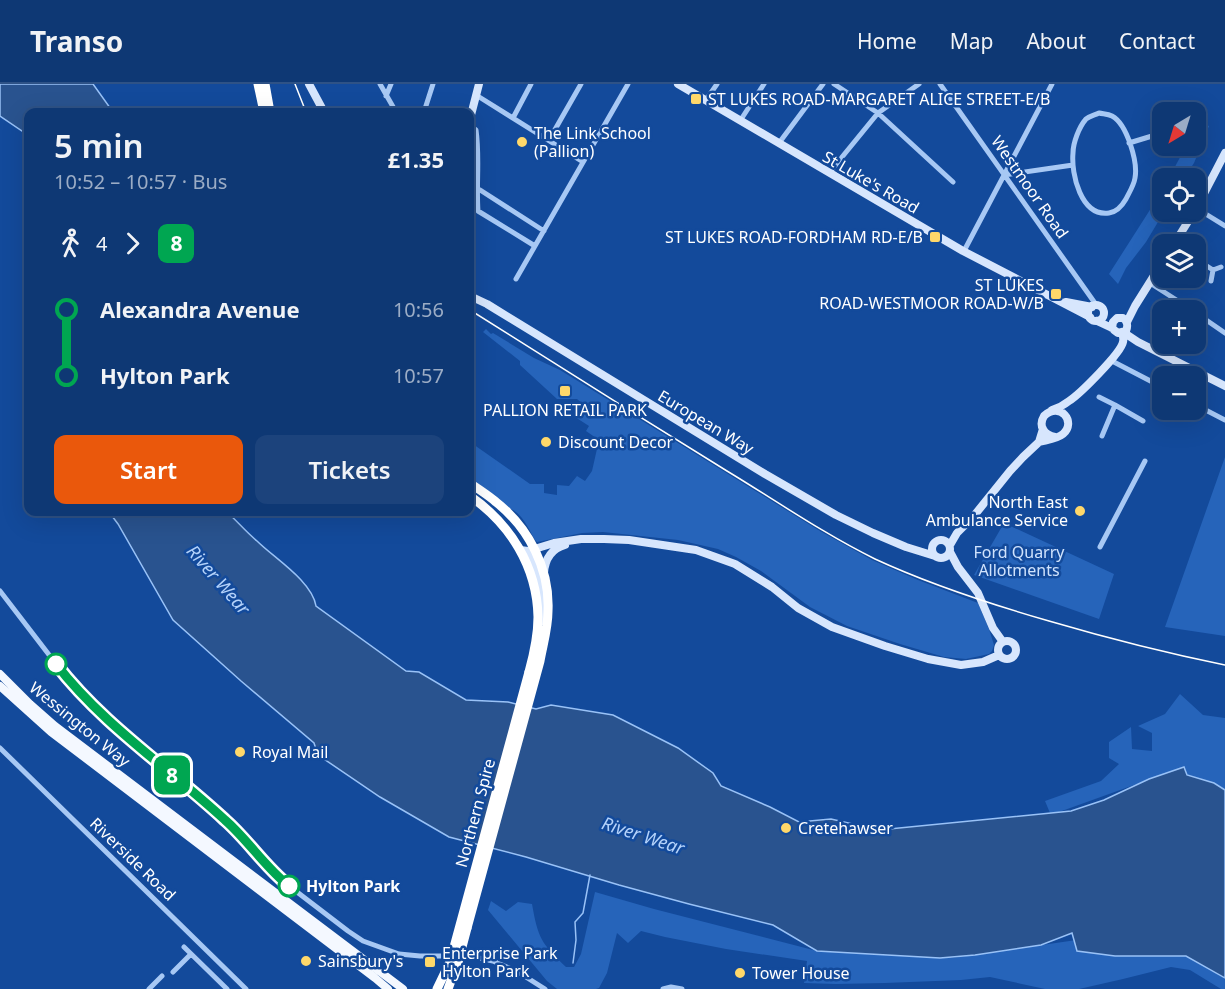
<!DOCTYPE html>
<html lang="en">
<head>
<meta charset="utf-8">
<style>
  :root { --surface:#0e3874; --page:#1c437c; --text:#f1f3f6; --muted:#9bacc5; --line:#2e5286; --accent:#ea580c }
  body { margin:0; font-family:"Noto Sans",sans-serif; background:var(--page); color:var(--text); height:100vh; display:flex; flex-direction:column; font-size:22px; white-space:nowrap }
  * { box-sizing:border-box; margin:0 }
  p { font-size:20px; color:var(--muted) }
  .icon { flex:none; width:33px; height:33px; fill:none; stroke:currentColor; stroke-width:2; stroke-linecap:round; stroke-linejoin:round }
  .map { position:relative; flex:1; overflow:hidden }
  .panel { position:absolute; left:24px; top:24px; width:450px; height:408px; display:flex; flex-direction:column; background:var(--surface); border-radius:12px; box-shadow:0 6px 24px #0002,0 0 0 2px var(--line) }
  .panel>* { flex:none }
  .badge { padding:0 12px; border-radius:9px; font-size:21px; line-height:39px }
  .needle { width:39px; rotate:218deg }
  .fabs { position:absolute; left:1152px; top:18px; display:grid; gap:12px }
  .fabs a { display:grid; place-items:center; width:54px; height:54px; border-radius:12px; background:var(--surface); box-shadow:0 6px 24px #0002,0 0 0 2px var(--line); font-size:30px }
  .map>.badge { position:absolute; translate:-50% -50%; box-shadow:0 0 0 3px #fff }
  .legs { display:flex; align-items:center; gap:9px; height:66px; padding:0 30px; font-size:20px }
  .legs p { margin-inline-start:auto }
  .headline { display:flex; align-items:center; justify-content:space-between; height:102px; padding:0 30px }
  h1 { font-size:33px; font-weight:600; line-height:45px }
  .action { display:flex; gap:12px; margin-top:auto; padding:12px 30px }
  .action a { flex:1; height:69px; border-radius:12px; background:var(--accent); color:#fff; font-size:24px; font-weight:600; line-height:69px; text-align:center }
  .action a+a { background:var(--page); color:var(--text) }
  ul { padding:0 30px; list-style:none }
  li { display:flex; align-items:center; gap:21px; height:66px; font-size:22px }
  li i { display:grid; place-items:center; width:9px; height:100%; margin:0 8px; background:currentColor }
  li i::after { content:''; width:15px; height:15px; margin:-8px; border:4px solid; border-radius:50%; background:var(--surface) }
  li p { margin-inline-start:auto }
  li:first-child i { background:linear-gradient(#0000 50%,currentColor 0) }
  li:last-child i { background:linear-gradient(currentColor 50%,#0000 0) }
  header { display:flex; align-items:center; gap:36px; box-sizing:border-box; height:84px; padding:0 30px; background:var(--surface); border-bottom:2px solid var(--line) }
  header strong { font-size:28px }
  nav { display:flex; gap:33px; margin-inline-start:auto; font-size:21px }
  .map>svg:first-child { display:block }
  .green { fill:#2664ba }
  .water { fill:#29538f; stroke:#99c2f7; stroke-width:1.5 }
  .lines { fill:none; stroke-linecap:round; stroke-linejoin:round }
  .stream { stroke:#99c2f7; stroke-width:1.5 }
  .street { stroke:#a7c8f4; stroke-width:5 }
  .secondary { stroke:#d7e6fd; stroke-width:8 }
  .primary { stroke:#f4f8ff; stroke-width:8 }
  .highway { stroke:#fff; stroke-width:9 }
  .tram { stroke:#fff; stroke-width:1.5 }
  .highway-bridge { stroke:#fff; stroke-width:9 }
  .line-1-casing { stroke:#fff; stroke-width:14 }
  .line-1 { stroke:#00a651; stroke-width:9 }
  .poi-dot { fill:#ffd86a; stroke:#134a9b; stroke-width:2 }
  .stop-1-dot { fill:#fff; stroke:#00a651; stroke-width:3 }
  .labels { text-anchor:middle; stroke-width:5; stroke-linejoin:round; paint-order:stroke }
  .poi-label { font-size:16px; fill:#fff; stroke:#134a9b; text-anchor:start }
  .street-label { font-size:16px; fill:#fff; stroke:#134a9b }
  .park-label { font-size:16px; fill:#d0e3fd; stroke:#134a9b }
  .stop-label { font-size:16px; font-weight:bold; fill:#fff; stroke:#134a9b; text-anchor:start }
  .water-label { font-size:18px; font-style:italic; fill:#b4d2fa; stroke:#134a9b }
</style>
</head>
<body>
<header>
<strong>Transo</strong>
<nav><a>Home</a><a>Map</a><a>About</a><a>Contact</a></nav>
</header>
<div class="map">
<svg width="1225" height="905" viewBox="0 0 1225 905">
  <rect width="100%" height="100%" fill="#134a9b"/>
  <path class="green" d="M1198,38l11,4 -15,37 -10,15h-15l17,-32h10v-20z
    M1162,107v21h2l-18,30 -20,26 -8,16 -9,-10z
    M486,245l5,5 2,-1 41,25 26,12 260,161 52,29 46,20 60,23 11,26 5,16 -2,6 -3,3 -23,5 -22,-2 -44,-13 -53,-18 -37,-19 -49,-36 -25,-14 -18,-8 -40,-9 -75,-8 -21,1 -45,9 -2,-2c-7,-12 -12,-26 -26,-32l-39,-30v-36l60,42h14v9l13,2v-10l12,1 8,-10 8,5 7,-10 7,-31 -13,-9 3,-5 -14,-9 8,-13 -6,-5h-20l-37,-34v-4l-37,-29z
    M1225,373v179l-60,-9z
    M1004,439l110,51 -15,45 -125,-44z
    M1180,610l23,21 22,3v72l-11,-7 -27,-8 -3,-8 -125,45 -9,1 -5,-12 56,-20 18,-17 -10,-6v-16l22,-15 1,22 20,2v-18l-14,-7 27,-12z
    M595,808l59,17 163,42 136,7 158,-23 62,13 52,24v17h-4l-31,-19 -19,-3 -48,12 -44,10h-34l-55,-12 -29,3 -76,3 -49,1 -32,-1 3,-22 -81,-12 -61,-12 -24,-6 -13,12 -11,-10 -10,40 -8,15 -3,1h-39l-10,-8 -59,-71 3,-9 15,10 12,-9 14,2c6,34 9,39 34,63h8l7,-13z"/>
  <path class="water" d="M0,0h93l20,28h-85v23l-28,-19z
    M109,428h118c10,9 19,20 30,29 17,17 55,40 59,65l90,65 13,1 47,28 42,2 28,7 15,-4 62,10 65,33 35,25 8,13 49,21 29,15 32,-3 48,11 192,-19 33,-11 45,-21 35,-12 3,8 27,8 11,7v188l-39,-22h-71l-38,-5 -5,-18 -31,12 -66,10 -35,3 -123,-7 -44,-26 -84,-21 -70,-19 -93,-28 -77,-20 -69,-40 -62,-42 -4,-12 -73,-62 -68,-61 -55,-96z"/>
  <g class="lines">
    <path class="stream" d="M573,879l3,-23 -1,-18 8,-9 7,-38"/>
    <path class="street" d="M380,0l16,28
      M834,0l44,29 75,69
      M940,0l157,222
      M476,11l107,67
      M386,12l5,-12
      M706,16l11,-16
      M424,28l9,-28
      M1099,29c4,1 9,1 13,3 15,8 26,46 23,62 -1,7 -6,15 -9,21 -4,7 -9,13 -17,14 -28,4 -38,-39 -36,-60 0,-10 6,-26 13,-34 4,-3 9,-4 13,-6z
      M513,34l18,-34
      M740,37l24,-37
      M472,43l4,3c4,27 0,54 2,81l57,35
      M549,56l32,-56
      M779,59l44,-59
      M1129,59l33,-10
      M829,89l49,-60 41,-29
      M1004,91l69,-10
      M477,104l67,43
      M1196,124l29,18
      M964,167l88,-167
      M1196,175l17,11
      M516,195l112,-195
      M1211,197l2,-11 8,-3
      M1150,199l42,27
      M1196,229l29,20
      M1110,276l52,27
      M1099,313l16,8 -13,31
      M1115,321l28,16
      M1196,321l29,15
      M1100,463l45,-86
      M0,507l63,82 27,29 56,51 80,67 19,19 35,40 68,52 15,10 36,13 21,2h49l24,5 25,11 27,17
      M0,664l246,241
      M184,863l43,42
      M173,888l18,-18
      M149,905l13,-13
      M663,905l8,-2 11,2"/>
    <path class="secondary" d="M309,0l15,28
      M678,0l285,167 127,66
      M470,65l1,-34 8,-31
      M1196,125l29,-56
      M1174,160l20,-32
      M470,212l17,8 278,170 71,41 37,18 33,14 29,9
      M1066,218l26,5
      M1088 229a8 8 0 1 1 16 0a8 8 0 1 1-16 0Z
      M1097,237l15,7 2,2 4,3 8,-2c2,-5 2,-9 -3,-13h-6l-4,4 -1,6
      M1127,238l8,-16 27,-43
      M1123,248l15,10 87,44
      M1052,326c6,-2 12,-5 17,-9 11,-7 52,-48 54,-59 1,-4 0,-5 -1,-9
      M1039,358c7,-2 18,-3 24,-8 14,-12 -3,-33 -19,-18 -6,10 0,19 11,21
      M932 465a9 9 0 1 1 18 0a9 9 0 1 1-18 0Z
      M950,461l7,-12 16,-16 37,-46 13,-14 16,-15 4,-13
      M534,464l-3,7c6,22 16,44 9,67
      M520,466l8,1 26,-8 27,-4h23l25,1 67,10 39,14 37,23 26,21 34,19 53,19 43,13 33,6 22,-3 16,-7
      M950,468l8,15 20,26 15,35 10,14
      M544,489c1,-14 7,-24 21,-28
      M998 566a9 9 0 1 1 18 0a9 9 0 1 1-18 0Z"/>
    <path class="primary" d="M0,590l30,30 25,22 348,263
      M0,602l51,46 324,246 13,11"/>
    <path class="highway" d="M258,0l6,28
      M265,0l5,28
      M470,412c40,28 67,70 68,121 0,19 -4,37 -9,55
      M467,844l73,-267c3,-17 8,-33 8,-50 2,-42 -19,-83 -52,-109 -8,-7 -18,-13 -26,-19
      M437,905l13,-27
      M448,905l10,-27"/>
    <path class="tram" d="M295,0l11,28
      M470,226c85,54 171,108 257,161 48,29 97,63 148,88 56,26 115,45 174,62 58,17 117,32 176,44"/>
    <path class="highway-bridge" d="M450,878l79,-290
      M458,878l9,-34"/>
  </g>
  <g class="lines">
    <defs>
      <path id="line-1" d="M56,580c47,61 113,104 169,156 23,20 40,47 64,66"/>
    </defs>
    <use href="#line-1" class="line-1-casing"/>
    <use href="#line-1" class="line-1"/>
  </g>
  <g class="poi-dot">
    <rect x="690" y="9" width="12" height="12" rx="3"/>
    <circle cx="522" cy="58" r="6"/>
    <rect x="929" y="147" width="12" height="12" rx="3"/>
    <rect x="1050" y="204" width="12" height="12" rx="3"/>
    <rect x="559" y="301" width="12" height="12" rx="3"/>
    <circle cx="546" cy="358" r="6"/>
    <circle cx="1080" cy="427" r="6"/>
    <circle cx="240" cy="668" r="6"/>
    <circle cx="786" cy="744" r="6"/>
    <circle cx="306" cy="877" r="6"/>
    <rect x="424" y="872" width="12" height="12" rx="3"/>
    <circle cx="740" cy="889" r="6"/>
  </g>
  <g class="stop-1-dot">
    <circle cx="56" cy="580" r="10"/>
    <circle cx="289" cy="802" r="10"/>
  </g>
  <g class="labels">
    <g class="poi-label">
      <text x="708" y="21">ST LUKES ROAD-MARGARET ALICE STREET-E/B</text>
      <text x="534" y="55">The Link School<tspan x="534" dy="18">(Pallion)</tspan></text>
      <text x="923" y="159" text-anchor="end">ST LUKES ROAD-FORDHAM RD-E/B</text>
      <text x="1044" y="207" text-anchor="end">ST LUKES<tspan x="1044" dy="18">ROAD-WESTMOOR ROAD-W/B</tspan></text>
      <text x="565" y="332" text-anchor="middle">PALLION RETAIL PARK</text>
      <text x="558" y="364">Discount Decor</text>
      <text x="1068" y="424" text-anchor="end">North East<tspan x="1068" dy="18">Ambulance Service</tspan></text>
      <text x="252" y="674">Royal Mail</text>
      <text x="798" y="750">Cretehawser</text>
      <text x="442" y="875">Enterprise Park<tspan x="442" dy="18">Hylton Park</tspan></text>
      <text x="318" y="883">Sainsbury's</text>
      <text x="752" y="895">Tower House</text>
    </g>
    <g class="street-label">
      <text transform="translate(871 98) rotate(30)" y="6">St Luke's Road</text>
      <text transform="translate(1030 103) rotate(55)" y="6">Westmoor Road</text>
      <text transform="translate(706 338) rotate(31)" y="6">European Way</text>
      <text transform="translate(80 640) rotate(39)" y="6">Wessington Way</text>
      <text transform="translate(475 729) rotate(-75)" y="6">Northern Spire</text>
      <text transform="translate(133 775) rotate(44)" y="6">Riverside Road</text>
    </g>
    <g class="park-label">
      <text x="1019" y="474">Ford Quarry<tspan x="1019" dy="18">Allotments</tspan></text>
    </g>
    <g class="stop-label">
      <text x="306" y="808">Hylton Park</text>
    </g>
    <g class="water-label">
      <text transform="translate(218 496) rotate(49)" y="6">River Wear</text>
      <text transform="translate(643 752) rotate(18)" y="6">River Wear</text>
    </g>
  </g>
</svg>
<div class="fabs">
<a><svg class="needle" viewBox="-14 -14 28 28"><path d="M0-13l5 13h-10z" fill="#e53935"/><path d="M0 13l5-13h-10z" fill="#9bacc5"/></svg></a>
<a><svg class="icon" aria-label="locate" viewBox="0 0 24 24"><circle cx="12" cy="12" r="6"/><path d="M12 2v4M12 18v4M2 12h4M18 12h4"/></svg></a>
<a><svg class="icon" aria-label="layers" viewBox="0 0 24 24"><path d="M12 4l9 5-9 5-9-5zM3 14l9 5 9-5"/></svg></a>
<a>+</a>
<a>−</a>
</div>
<b class="badge" style="left:172px;top:691px;background:#00a651;color:#fff">8</b>
<section class="panel">
<div class="headline"><div><h1>5 min</h1><p>10:52 – 10:57 · Bus</p></div><b>£1.35</b></div>
<div class="legs"><svg class="icon" aria-label="walk" viewBox="0 0 24 24"><circle cx="13" cy="4" r="2"/><path d="M13 8l-2 6 4 7M11 14l-3 7M7 12l3-4h3l4 4"/></svg>4<svg class="icon" aria-label="forward" viewBox="0 0 24 24"><path d="M9 5l7 7-7 7"/></svg><b class="badge" style="background:#00a651;color:#fff">8</b></div>
<ul>
<li><i style="color:#00a651"></i><b>Alexandra Avenue</b><p>10:56</p></li>
<li><i style="color:#00a651"></i><b>Hylton Park</b><p>10:57</p></li>
</ul>
<div class="action"><a>Start</a><a>Tickets</a></div>
</section>
</div>
</body>
</html>
